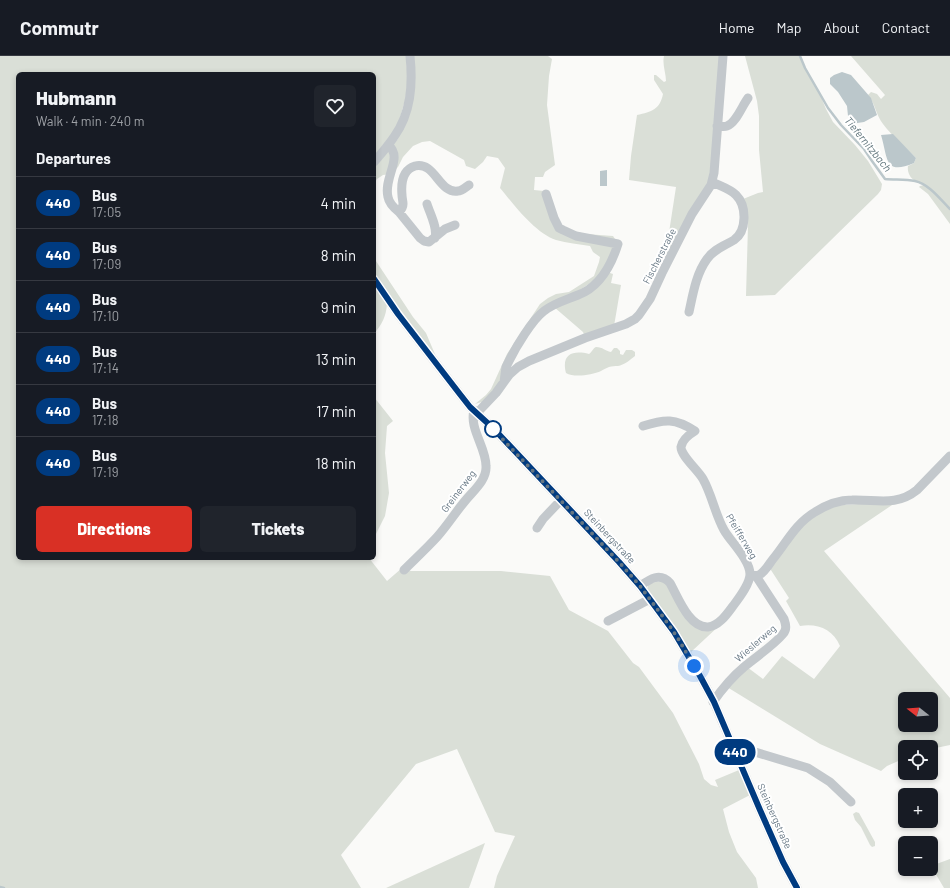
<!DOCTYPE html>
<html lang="en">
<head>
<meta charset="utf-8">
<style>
  :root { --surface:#171b24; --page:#20242c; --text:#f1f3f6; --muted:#9ea1a6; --line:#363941; --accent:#d93025 }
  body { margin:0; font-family:Barlow,sans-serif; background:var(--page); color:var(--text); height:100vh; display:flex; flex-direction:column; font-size:15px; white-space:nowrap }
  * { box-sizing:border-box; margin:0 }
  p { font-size:13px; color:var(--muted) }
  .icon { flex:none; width:22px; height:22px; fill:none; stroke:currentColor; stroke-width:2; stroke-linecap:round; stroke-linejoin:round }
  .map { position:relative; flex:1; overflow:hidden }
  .drawer { position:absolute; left:16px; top:16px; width:360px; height:488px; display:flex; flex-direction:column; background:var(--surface); border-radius:6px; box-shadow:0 2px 6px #0003 }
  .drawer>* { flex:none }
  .badge { padding:0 8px; border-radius:13px; font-size:14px; line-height:26px }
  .needle { width:26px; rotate:287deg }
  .controls { position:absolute; left:898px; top:636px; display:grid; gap:8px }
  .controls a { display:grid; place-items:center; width:40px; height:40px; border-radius:6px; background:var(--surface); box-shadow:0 2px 6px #0003; font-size:20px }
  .you { position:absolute; width:20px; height:20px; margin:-10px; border:3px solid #fff; border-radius:50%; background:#1a73e8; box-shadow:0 0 0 6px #1a73e833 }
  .map>.badge { position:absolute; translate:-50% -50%; box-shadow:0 0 0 2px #fff }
  h2 { padding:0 20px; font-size:15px; line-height:36px }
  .round { display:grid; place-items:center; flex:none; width:42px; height:42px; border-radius:6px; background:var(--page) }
  .head { display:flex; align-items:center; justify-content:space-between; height:68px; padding:0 20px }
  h1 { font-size:19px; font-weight:800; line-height:30px }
  .primary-button { display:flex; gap:8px; margin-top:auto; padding:8px 20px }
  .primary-button a { flex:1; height:46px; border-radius:6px; background:var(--accent); color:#fff; font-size:16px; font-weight:800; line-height:46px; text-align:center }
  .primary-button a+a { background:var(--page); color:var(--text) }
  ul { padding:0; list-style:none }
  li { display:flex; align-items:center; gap:12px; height:52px; padding:0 20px; border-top:1px solid var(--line) }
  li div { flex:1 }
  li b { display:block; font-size:15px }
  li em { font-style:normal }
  li .badge { min-width:44px; font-weight:700; text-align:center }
  header { display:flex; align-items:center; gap:24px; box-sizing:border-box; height:56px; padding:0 20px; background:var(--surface); border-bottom:1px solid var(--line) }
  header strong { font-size:19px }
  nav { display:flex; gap:22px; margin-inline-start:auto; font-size:14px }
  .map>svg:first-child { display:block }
  .green { fill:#dadfd7; fill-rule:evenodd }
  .water { fill:#bbc7cb }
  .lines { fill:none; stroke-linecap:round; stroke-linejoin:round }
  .stream { stroke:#bbc7cb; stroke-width:2.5 }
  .minor { stroke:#c3c8cc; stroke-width:9 }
  .line-casing { stroke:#fff; stroke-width:9 }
  .line { stroke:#003b80; stroke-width:6 }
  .walk { stroke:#657683; stroke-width:4; stroke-dasharray:0 7.2 }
  .stop-dot { fill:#fff; stroke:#003b80; stroke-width:2 }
  .labels { text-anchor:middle; stroke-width:4; stroke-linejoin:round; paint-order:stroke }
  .street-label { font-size:10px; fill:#657683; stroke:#fff }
  .water-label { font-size:11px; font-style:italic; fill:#60757c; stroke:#fff }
</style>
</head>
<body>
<header>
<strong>Commutr</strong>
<nav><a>Home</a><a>Map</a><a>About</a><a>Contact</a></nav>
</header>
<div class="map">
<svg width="950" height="832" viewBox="0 0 950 832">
  <rect width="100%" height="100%" fill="#fafaf8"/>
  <path class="green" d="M0,0h406l2,24 -2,17 -7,24 -7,13 -18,22v-82h-356v484h351l18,23 15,-13 9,3h90l49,5 19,34 39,21 25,32 6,4 34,46 26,51 5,15 7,6 7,2 -3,-7 24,-10 11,25 -27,14 6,23 8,20 19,26 2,10h-264l3,-12 18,-40 -20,-4 -38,-83 -41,15 -75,91 20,33h-361z
    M413,0h135l4,3 -3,17 -2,29 8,60 -10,7 -2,5h-8l-1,13 10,1 15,37 27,6 27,2 4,6 -21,40 -52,26 -46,76 -13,17 -10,3 11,-9 5,-6 16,-35 33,-50 8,-6 8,-4 13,-2 25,-16 5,-14 1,-5 -7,-5 -3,-6c-11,-2 -23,-3 -34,-6 -21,-7 -42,-35 -56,-52l5,-20 -7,-10 -11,-2 -4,6 -8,7 -9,-3 -2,-6 -34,-19 -8,1 -9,4 -10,11 -5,10 -7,7 -8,1 -6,4 -3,5v-16l24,-29z
    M664,0h57l-11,125 -46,84 12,-78 -47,-7 2,-24 6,-41c15,-3 23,-6 26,-21l-9,-14v-5h2l8,7 2,-1c0,-8 -4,-17 -2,-25z
    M745,0h55l5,12 14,24 7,17 7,13 22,23 13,16 14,23 -1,6 -3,4 -103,101 -29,1 2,-71 -5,-26 15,-6 5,-1 -4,-42v-34l-2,-15z
    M851,0h99v168l-22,-30 -9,-7 1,-1 4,-1c-3,-2 -6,-2 -9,-4 -5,-3 -8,-9 -7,-15l6,-3 2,-5c-11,-11 -24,-22 -33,-34 -7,-9 -8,-21 -15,-29l3,-3 6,2 4,5 4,-4z
    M374,202l39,59 13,16 11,26 -35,-47 -28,-40z
    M607,216l6,2 -2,9 10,2 -7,41 -29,11 -2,-5 -29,-25z
    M374,229l13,19c-1,13 -5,20 -13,30z
    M596,291c7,0 9,4 15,5l3,-4h3l3,3v3l3,1 3,-5h6l3,2v4c-5,4 -11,9 -17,10 -3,0 -6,0 -9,1 -3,1 -6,3 -8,4 -9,4 -27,7 -35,2 -5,-19 7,-23 23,-19 3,-2 4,-6 7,-7z
    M374,341l19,24 -6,5 -2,27 4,40 -4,23 -11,22z
    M898,445l-74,50 126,147v47l-19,4v-2h-26v11l-18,8 -6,5 -61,-27 -93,-57 20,-20 16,12 19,-23 32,23 26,-33c-7,-17 -23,-23 -40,-20l-14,-25 3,-3 -20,-31 30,-40 32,-21zM905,643h26v26h-26z
    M664,525l26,41 31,2 -30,28 -44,-63 2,-6z
    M856,756l3,1 16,29v4l-3,1 -2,-2 -9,-18 -6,-7 -2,-6z
    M485,787l-16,45h-83z
    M950,803v29h-6l-13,-22z"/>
  <path class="water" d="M842,16l9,3 20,23 6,17 -13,7 -13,2 -3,-8 -1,-10 -9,-14 -8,-8v-6l4,-3z
    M893,78l23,24 -2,5c-30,13 -26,-5 -33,-28z
    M607,114v16h-7v-15z"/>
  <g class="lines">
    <path class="stream" d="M800,0l5,12 23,40 13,17 23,24 8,12 13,18c10,1 20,0 30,2 14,3 25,18 35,28
      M0,831l4,1"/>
    <path class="minor" d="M717,70c3,0 7,1 10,0 9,-3 15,-20 21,-28
      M388,89c16,12 -5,33 0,52 1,6 6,11 11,15
      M374,106c7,-8 14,-16 20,-25 17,-24 19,-52 16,-81
      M427,148c3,10 11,24 8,34
      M455,169l-10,4 -16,13 -5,-1 -4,-3 -21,-26c2,-2 4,-5 4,-8 0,-3 -1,-6 -1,-9 -1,-11 0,-25 13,-29 20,-5 24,28 43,25 4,0 8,-4 11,-6
      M374,223l24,35 61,79 11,14 24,22 125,133 21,24 34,46 26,44 13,24 47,110 23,52 14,26
      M689,256c4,-18 7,-38 18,-53 7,-10 17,-13 27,-19 13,-9 13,-34 2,-45 -6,-6 -16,-9 -24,-13
      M504,326l2,-15 3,-6c7,-14 23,-41 35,-50 10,-8 22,-11 34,-16 22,-8 33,-29 40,-51l-42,-8 -13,-6 -4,-2 -5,-10 -8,-24
      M477,357l19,-20 13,-18 9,-8 11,-6 56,-23 41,-14 9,-5 4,-4 11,-16 12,-26 30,-59 19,-29 3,-12 9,-117
      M537,472l6,-9 18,-19
      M404,514c11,-11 22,-21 33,-33 10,-11 18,-24 28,-36 8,-10 22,-21 21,-35 0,-19 -17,-37 -12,-56
      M750,519c3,0 6,1 9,0 6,-3 10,-11 14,-16 14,-17 22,-35 42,-47 11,-7 24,-12 37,-12 24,-1 44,7 65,-10l33,-34
      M640,530c10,-7 20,-14 30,-3 8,14 19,45 38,44 11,-1 19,-13 25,-21 6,-8 17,-22 17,-32 0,-14 -20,-33 -26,-44 -9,-16 -12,-35 -21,-51 -5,-9 -22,-23 -22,-32 1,-7 9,-13 14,-16 -20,-13 -30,-12 -52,-5
      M608,565l42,-22
      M713,646c9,-13 19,-25 31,-35 12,-10 30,-22 39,-33 4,-5 3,-9 1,-15l-28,-43
      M732,689l76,23 22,14 21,20"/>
  </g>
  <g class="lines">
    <defs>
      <path id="line" d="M374,223l24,35 61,79 11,14 24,22 125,133 21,24 34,46 26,44 14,26 46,108 23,52 14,26"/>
    </defs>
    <use href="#line" class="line-casing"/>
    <use href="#line" class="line"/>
    <path class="walk" d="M493,373l126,133 21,24 29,39 10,15 15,26"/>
  </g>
  <circle class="stop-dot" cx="493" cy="373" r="8"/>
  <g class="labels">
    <g class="street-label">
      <text transform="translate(659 200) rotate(-63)" y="4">Fischerstraße</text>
      <text transform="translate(458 435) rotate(-53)" y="4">Greinerweg</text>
      <text transform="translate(610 480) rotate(47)" y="4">Steinbergstraße</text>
      <text transform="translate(742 480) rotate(59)" y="4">Pfeifferweg</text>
      <text transform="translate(755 587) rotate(-41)" y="4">Wieslerweg</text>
      <text transform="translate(775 760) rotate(66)" y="4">Steinbergstraße</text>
    </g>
    <g class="water-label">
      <text transform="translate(868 88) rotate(51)" y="4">Tiefernitzbach</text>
    </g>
  </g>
</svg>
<div class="controls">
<a><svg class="needle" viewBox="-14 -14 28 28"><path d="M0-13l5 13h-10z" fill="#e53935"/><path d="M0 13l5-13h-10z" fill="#9ea1a6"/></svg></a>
<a><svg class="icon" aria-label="locate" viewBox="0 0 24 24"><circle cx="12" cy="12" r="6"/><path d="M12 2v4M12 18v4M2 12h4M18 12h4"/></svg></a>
<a>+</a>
<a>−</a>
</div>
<div class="you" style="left:694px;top:610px"></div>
<b class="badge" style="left:735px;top:696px;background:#003b80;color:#fff">440</b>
<section class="drawer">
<div class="head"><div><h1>Hubmann</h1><p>Walk · 4 min · 240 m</p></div><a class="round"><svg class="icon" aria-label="heart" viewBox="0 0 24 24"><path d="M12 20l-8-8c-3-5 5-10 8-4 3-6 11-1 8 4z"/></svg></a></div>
<h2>Departures</h2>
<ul>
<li><span class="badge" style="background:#003b80;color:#fff">440</span><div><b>Bus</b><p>17:05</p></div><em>4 min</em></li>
<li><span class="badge" style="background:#003b80;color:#fff">440</span><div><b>Bus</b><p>17:09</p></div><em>8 min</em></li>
<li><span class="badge" style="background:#003b80;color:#fff">440</span><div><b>Bus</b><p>17:10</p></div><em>9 min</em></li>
<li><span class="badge" style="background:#003b80;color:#fff">440</span><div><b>Bus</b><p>17:14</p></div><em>13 min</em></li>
<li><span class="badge" style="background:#003b80;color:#fff">440</span><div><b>Bus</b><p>17:18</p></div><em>17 min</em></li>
<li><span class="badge" style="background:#003b80;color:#fff">440</span><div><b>Bus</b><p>17:19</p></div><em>18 min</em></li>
</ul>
<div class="primary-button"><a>Directions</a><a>Tickets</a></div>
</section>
</div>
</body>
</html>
